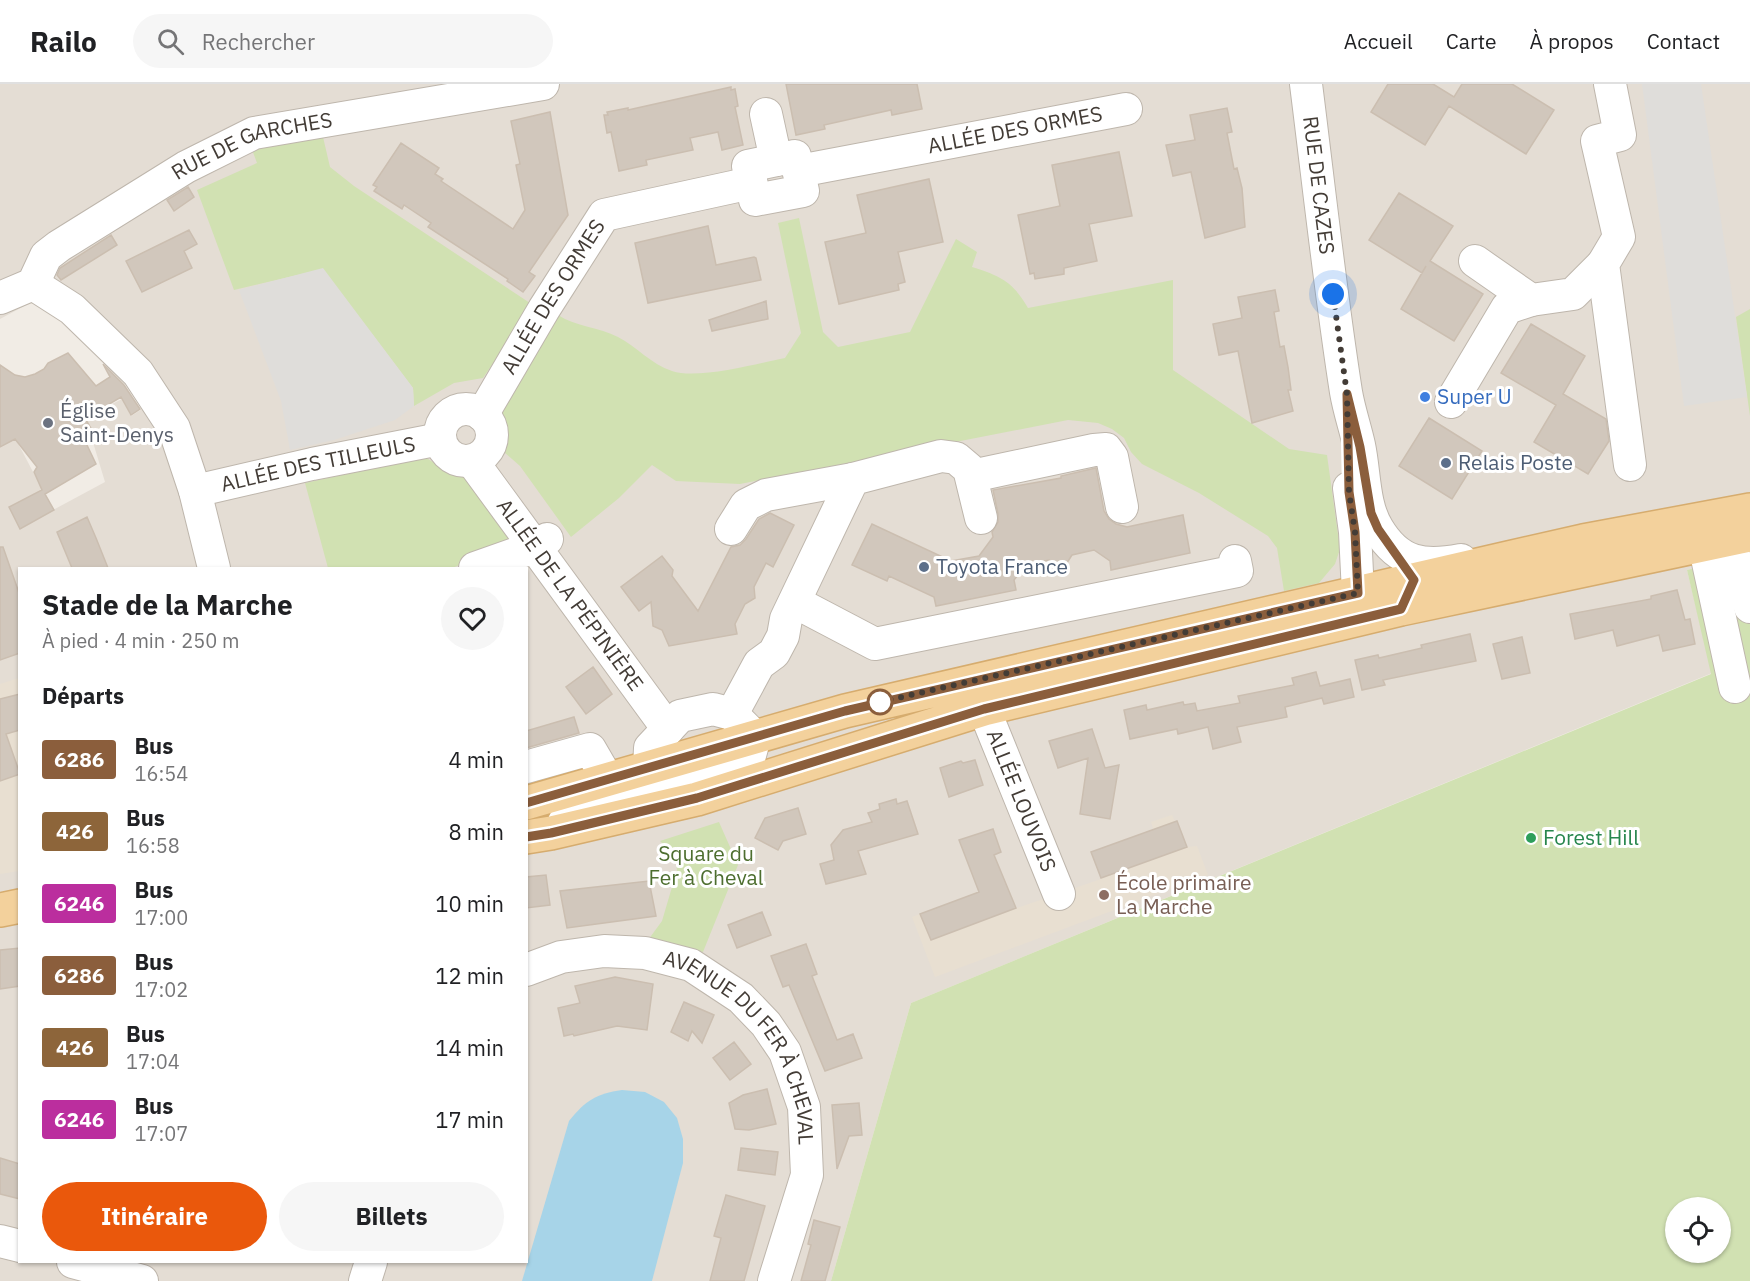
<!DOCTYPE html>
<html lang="fr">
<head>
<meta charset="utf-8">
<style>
  :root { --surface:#fff; --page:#f6f6f6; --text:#202124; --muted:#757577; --line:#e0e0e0; --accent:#ea580c }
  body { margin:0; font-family:"IBM Plex Sans",sans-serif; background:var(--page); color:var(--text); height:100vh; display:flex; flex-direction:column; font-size:22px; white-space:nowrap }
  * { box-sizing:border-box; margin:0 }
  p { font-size:20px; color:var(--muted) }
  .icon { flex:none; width:33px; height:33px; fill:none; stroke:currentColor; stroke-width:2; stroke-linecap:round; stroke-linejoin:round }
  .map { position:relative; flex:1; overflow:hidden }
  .side { position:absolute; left:18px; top:483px; width:510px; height:696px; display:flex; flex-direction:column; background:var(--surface); border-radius:0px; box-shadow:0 2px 4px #0004 }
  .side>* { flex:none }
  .badge { padding:0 12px; border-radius:4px; font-size:21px; line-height:39px }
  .tools { position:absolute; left:1665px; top:1113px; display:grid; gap:12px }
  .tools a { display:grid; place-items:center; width:66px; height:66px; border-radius:50%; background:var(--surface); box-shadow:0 2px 4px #0004; font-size:30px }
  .you { position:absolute; width:30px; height:30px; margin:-15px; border:4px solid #fff; border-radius:50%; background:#1a73e8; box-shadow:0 0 0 9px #1a73e833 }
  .map>.badge { position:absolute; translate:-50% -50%; box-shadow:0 0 0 3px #fff }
  h2 { padding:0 24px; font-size:22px; line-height:54px }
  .round { display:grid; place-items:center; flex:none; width:63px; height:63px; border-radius:32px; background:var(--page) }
  .headline { display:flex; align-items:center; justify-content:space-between; height:102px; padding:0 24px }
  h1 { font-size:28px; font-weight:700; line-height:45px }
  .cta { display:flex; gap:12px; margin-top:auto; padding:12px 24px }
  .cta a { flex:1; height:69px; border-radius:36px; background:var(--accent); color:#fff; font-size:24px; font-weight:700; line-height:69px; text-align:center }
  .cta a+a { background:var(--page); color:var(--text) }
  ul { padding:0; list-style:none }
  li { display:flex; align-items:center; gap:18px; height:72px; padding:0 24px }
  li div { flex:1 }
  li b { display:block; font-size:22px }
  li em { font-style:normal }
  li .badge { min-width:66px; font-weight:700; text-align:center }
  header { display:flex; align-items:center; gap:36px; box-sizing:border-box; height:84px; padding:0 30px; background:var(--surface); border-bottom:2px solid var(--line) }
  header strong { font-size:28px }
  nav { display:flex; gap:33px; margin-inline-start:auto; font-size:21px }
  .search { width:420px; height:54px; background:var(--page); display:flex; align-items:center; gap:15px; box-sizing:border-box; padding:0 21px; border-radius:33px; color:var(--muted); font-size:22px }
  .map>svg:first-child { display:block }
  .residential { fill:#e4ddd4; fill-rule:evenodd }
  .education { fill:#e8dfd1 }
  .green { fill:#d1e1b2; fill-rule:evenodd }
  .parking { fill:#dfddda }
  .water { fill:#a7d4e8 }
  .building { fill:#d1c7bc; stroke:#cbbeb0; stroke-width:1.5 }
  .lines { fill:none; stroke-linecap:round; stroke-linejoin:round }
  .minor-casing { stroke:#beb6ac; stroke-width:34 }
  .major-casing { stroke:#d6ac6e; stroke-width:36 }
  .minor { stroke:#fff; stroke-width:32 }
  .major { stroke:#f3d19c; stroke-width:33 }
  .line-casing { stroke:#fff; stroke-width:14 }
  .line { stroke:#8b5e3c; stroke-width:9 }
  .walk { stroke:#433c36; stroke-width:6; stroke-dasharray:0 10.8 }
  .shop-dot { fill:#3f7fe0; stroke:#fff; stroke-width:2 }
  .worship-dot { fill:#6b7280; stroke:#fff; stroke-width:2 }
  .service-dot { fill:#5c6f8a; stroke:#fff; stroke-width:2 }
  .stop-dot { fill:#fff; stroke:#8b5e3c; stroke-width:3 }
  .leisure-dot { fill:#2e9e5b; stroke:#fff; stroke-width:2 }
  .education-dot { fill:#8d6e63; stroke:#fff; stroke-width:2 }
  .labels { text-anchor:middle; stroke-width:6; stroke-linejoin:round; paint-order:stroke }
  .street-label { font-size:21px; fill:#433c36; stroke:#fff }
  .shop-label { font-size:21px; fill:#366cbe; stroke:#fff; text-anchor:start }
  .worship-label { font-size:21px; fill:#5b616d; stroke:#fff; text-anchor:start }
  .service-label { font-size:21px; fill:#4e5e75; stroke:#fff; text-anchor:start }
  .leisure-label { font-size:21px; fill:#27864d; stroke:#fff; text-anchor:start }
  .park-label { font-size:21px; fill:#4d6e2f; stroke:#fff }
  .education-label { font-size:21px; fill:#785e54; stroke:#fff; text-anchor:start }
</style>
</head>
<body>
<header>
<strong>Railo</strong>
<div class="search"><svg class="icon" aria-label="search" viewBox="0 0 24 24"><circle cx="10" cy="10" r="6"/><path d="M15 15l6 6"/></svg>Rechercher</div>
<nav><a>Accueil</a><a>Carte</a><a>À propos</a><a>Contact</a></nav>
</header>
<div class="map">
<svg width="1750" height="1197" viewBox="0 0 1750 1197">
  <rect width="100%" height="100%" fill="#f1ece5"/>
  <path class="residential" d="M0,0h1750v469l-63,17 25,103 -801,330 -80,278h-831v-872l53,101 52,-28 -13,-43 4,-3 -10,-16 8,-5v-2l28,-14 9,17 16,-10 -26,-38 -79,-63 -12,-2 -30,16zM20,484h506v694h-506z"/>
  <path class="education" d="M19,594v193l-19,3v-190z
    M1172,731l15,32 10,-1 11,29 -273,102 -23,-60 93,-36 12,27 84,-29 -10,-27 62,-23 -2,-7z"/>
  <path class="green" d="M323,53l7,30 24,19 179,119 -50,73 -29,5 -40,23 -1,-18 -90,-119 -89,21 -37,-100 60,-27 -6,-16z
    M799,134l24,114 15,15 72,-15 46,-93 21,13 -5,15c29,9 41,15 56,41l145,-28v90l116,79 38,6 13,94 -5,15 -16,19 -35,8 -7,-43 -9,-12 -69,-43 -57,-29 -11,-12 -7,-14 -12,-9 -14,-6 -30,-3 -328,64 -64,-3 -24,-16 -33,33 -48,39 -51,-71 -15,-13 3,-13 -8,-39 58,-86c18,12 41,12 60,22 19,10 33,27 54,34 26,9 86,-8 113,-13l16,-25 -23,-110z
    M1750,225v107l-14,-99z
    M425,373l20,13 31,10 43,62 -67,26h-124l-23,-85z
    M1750,469v728h-919l80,-278 800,-329 -24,-104zM1676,1124h44v44h-44z
    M719,738l19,43 -35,87 -55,-6 3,-10 11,-15 15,-51 -3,-15 -14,-14z"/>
  <path class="parking" d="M1642,0h59l46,313 -63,9z
    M323,184l90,120 1,18 -19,14 -61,20 -44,10 -9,-49 -42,-111z"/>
  <path class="water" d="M622,1006l23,2 19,10 13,16 6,21v24l-31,118h-130l47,-160c17,-21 27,-27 53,-31z"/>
  <path class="building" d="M786,0h131l5,25 -30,6 -1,-5 -67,15 1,4 -29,6z
    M1388,0h45l21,13 8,-13h50l42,26 -28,44 -77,-48 -24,39 -54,-33z
    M731,3v3l4,-1 3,17 -3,1 8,38 -21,5 -4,-18 -28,6 3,12 -47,10 1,5 -28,6 -8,-39 -4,1 -3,-18h4l-1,-3 21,-4v2z
    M1227,24l5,24 -5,1 7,36 3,-1 5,20 3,39 -40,11 -14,-66 -18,4 -7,-31 29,-5 -5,-25z
    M550,28l18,103 -39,57 6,4 -12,16 -16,-11 1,-2 -80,-52 3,-4 -27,-18 -2,4 -28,-18 3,-4 -4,-2 28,-42 38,25 -4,6 8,5 -2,2 72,48 12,-19 -9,-45 4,-1 -9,-43z
    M1119,68l13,64 -43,8 8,37 -33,7v6l-29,5 -1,-6 -4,1 -12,-59 42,-9 -8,-41z
    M929,95l14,63 -45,10 7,30 -7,2 1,6 -60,14 -14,-62 41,-9 -9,-38z
    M188,103l6,10 -20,14 -7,-11z
    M1399,109l54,33 -23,35 53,33 -29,47 -53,-32 25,-43 -4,7 -53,-33z
    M708,142l8,39 38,-8 2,1 5,22 -113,23 -13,-60z
    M189,146l8,14 -13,7 8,17 -50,24 -16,-31z
    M111,151l6,10 -56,35 -4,-5 3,-7z
    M1275,206l4,21 -5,1 6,35 4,-1 4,21 3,23h-3l5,21 -41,12 -14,-72 -19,4 -6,-31 29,-6 -4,-21z
    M766,217l2,18 -56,12 -3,-11z
    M1531,240l54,32 -22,38 43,25 3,22 -21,33 -54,-32 22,-37 -55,-32z
    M68,269l28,33 14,-9 -7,-13 21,21 16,24 -9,6 -10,-18 -27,16 1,2 -9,5 10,17 -10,6 10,21 -51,30 9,16 -34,19 -11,-22 33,-17 -8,-18 3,-5 -22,-28 -15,8v-82l15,10 10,2 10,-3 9,-5 4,-6z
    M1429,334l53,33 -30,48 -53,-33z
    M1096,384l8,43 5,8 7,5 11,3 56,-12 7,38 -79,17 -1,-9 -16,-11 -22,5 -9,14 -14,-9 -23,5 -12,15 2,10 -80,16 -2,-9 -45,-21 -2,5 -35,-16 20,-41 79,37 28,-5 14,-19 -1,-5 6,-10v-8l-5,-24 68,-12v-2z
    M770,429l24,12 -21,42 -7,-4 -12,24 1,11 -10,6 -10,20 2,10 -68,12 -7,-16 -9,-4 -2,-24 -12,9 -18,-24 41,-31 11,14 -1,6 26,35 33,-64 9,-2 6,-6 13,-20z
    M87,433l9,21 12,30h-36l-15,-36z
    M0,463h3l17,49v57l-20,7z
    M1677,506l8,30 5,-1 5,25 -32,7 -4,-16 -42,11 -4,-16 -38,9 -5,-25 81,-15v-3z
    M1470,550l6,27 -93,19 2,5 -23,5 -7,-30 23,-5 1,3 43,-10 -1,-3z
    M1522,553l8,36 -28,6 -9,-35z
    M593,583l19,27 -26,20 -20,-27z
    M1316,588l4,14 30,-7 4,18 -30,7 -2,-6 -37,9 2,10 -50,10 4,15 -28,7 -5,-22 -30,7 -1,-5 -47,10 -6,-29 22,-5 1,5 36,-8 1,3 11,-2 2,8 43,-8 -2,-7 56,-11 -2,-7z
    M20,610v36l-14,4 14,40 -20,7v-82z
    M574,633l5,16 -53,15v-17z
    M1092,645l13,39 14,-3 -9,54 -30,-5 8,-56 -30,10 -9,-27z
    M975,676l8,25 -34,12 -9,-29 21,-7 2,2z
    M896,715l1,5 10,-3 11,33 -60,17 8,23 -40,10 -6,-20 14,-4 -3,-15 12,-15 29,-8 -4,-9 12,-4 -1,-5z
    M798,724l8,26 -23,7 -5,9 -23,-12 10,-20z
    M1177,737l10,26 -86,31 -10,-26z
    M993,745l8,23 -7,3 22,53 -85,32 -11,-26 59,-22 -20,-52z
    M546,791l4,30 -24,3v-31z
    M649,797l7,35 -89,12 -7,-37z
    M762,828l9,23 -34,13 -9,-23z
    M806,860l11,30 -5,2 25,64 16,-6 9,24 -37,13 -36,-86 -6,2 -12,-31z
    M20,864v38l-20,3v-39z
    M615,893l38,7 -6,46 -30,-4 -43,10 -1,-2 -9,2 -6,-28 22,-5 -5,-17z
    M684,918l30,13 -12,28 -10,-12 -4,10 -17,-9z
    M734,958l17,22 -21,16 -17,-22z
    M767,1005l9,35 -27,6 -14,-1 -6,-26 14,-8z
    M859,1019l3,32 -13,1 -12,33 -5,-64z
    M741,1064l37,4 -3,23 -37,-5z
    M0,1074l20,6v35l-20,-5z
    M726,1111l39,11 -21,75h-34l11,-43 -7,-2z
    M814,1136l26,7 -15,54h-24l10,-36 -3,-1z"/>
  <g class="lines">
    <defs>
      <g id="minor">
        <path id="s1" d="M1306,0c13,103 24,206 40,308 3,18 9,35 13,53 6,28 4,60 19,84 21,35 46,38 83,31"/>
        <path d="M1610,0l10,51 -23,6 22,96 -16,27 27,201"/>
        <path d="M766,30l10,46"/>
        <path d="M795,72l8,35 -48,9 -7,-34z"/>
        <path id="s2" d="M799,87l327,-62"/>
        <path d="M1475,177l56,39 42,-6 30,-30"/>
        <path d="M33,200l39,25 66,64 36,55 21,63 19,77"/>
        <path id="s3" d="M0,214l33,-14 13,-28 13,-10 127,-79 68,-34 289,-49"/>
        <path d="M1451,318l56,-94 24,-8"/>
        <circle cx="466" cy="351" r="26"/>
        <path id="s4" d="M482,331l62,-106 60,-94 147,-32"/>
        <path id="s5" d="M472,377l196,268"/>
        <path d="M972,392l122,-26 12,-1 6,8 10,50"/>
        <path d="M1349,404l6,44 3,61 5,24"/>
        <path id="s6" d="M195,407l117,-27 128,-25"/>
        <path d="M731,445l15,-24 20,-10 87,-16"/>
        <path d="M1729,455l21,68"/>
        <path d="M1704,460l31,143"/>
        <path d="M475,484l60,-21 12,-8"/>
        <path d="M795,518l80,42 362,-73 -2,-10"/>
        <path id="s7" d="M984,625l75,185"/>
        <path d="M732,630l27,-50 15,-11 9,-17 3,-17 67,-140 88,-23 15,2 13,11 12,49"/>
        <path d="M526,683l64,-18 18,31"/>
        <path d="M564,738l8,-8 82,-27 81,-22 15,-10 5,-18 -23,-23 -19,-5 -33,7 -30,32 -1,20 9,40"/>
        <path id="s8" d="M526,886l35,-13 43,-6 41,2 46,12 50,33 25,26 19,28 19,55 3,68 -33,106"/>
        <path d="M0,1157l20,5"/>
        <path d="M73,1178l69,19"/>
        <path d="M365,1197l6,-19"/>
      </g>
      <path id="major" d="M526,719l319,-92 663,-153 75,-17 167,-31
        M526,753l25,-4 146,-34 287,-90 417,-100 349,-74
        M0,826l20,-4"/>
    </defs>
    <use href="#minor" class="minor-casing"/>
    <use href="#major" class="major-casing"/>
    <use href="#minor" class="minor"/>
    <use href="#major" class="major"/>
  </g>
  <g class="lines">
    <defs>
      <path id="line" d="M526,719l319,-92 513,-118 -3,-61 -6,-40 -2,-98 13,53 11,66 7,16 36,51 -13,29 -417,100 -287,89 -146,35 -25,4"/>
    </defs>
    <use href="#line" class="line-casing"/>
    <use href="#line" class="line"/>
    <path class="walk" d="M880,618l478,-109 -3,-61 -6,-40 -2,-98 -14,-100"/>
  </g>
  <circle class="shop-dot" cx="1425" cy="313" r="6"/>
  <circle class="worship-dot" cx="48" cy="339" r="6"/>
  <g class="service-dot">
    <circle cx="1446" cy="379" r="6"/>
    <circle cx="924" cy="483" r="6"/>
  </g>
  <circle class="stop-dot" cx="880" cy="618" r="12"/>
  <circle class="leisure-dot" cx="1531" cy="754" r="6"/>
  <circle class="education-dot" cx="1104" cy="811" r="6"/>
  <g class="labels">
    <g class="street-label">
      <text dy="7" stroke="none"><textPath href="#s2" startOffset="220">ALLÉE DES ORMES</textPath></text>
      <text dy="7" stroke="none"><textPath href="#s3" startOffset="303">RUE DE GARCHES</textPath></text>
      <text dy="7" stroke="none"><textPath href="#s1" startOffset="102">RUE DE CAZES</textPath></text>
      <text dy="7" stroke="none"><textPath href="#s4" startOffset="138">ALLÉE DES ORMES</textPath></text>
      <text dy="7" stroke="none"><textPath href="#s6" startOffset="126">ALLÉE DES TILLEULS</textPath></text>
      <text dy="7" stroke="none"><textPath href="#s5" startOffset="166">ALLÉE DE LA PÉPINIÈRE</textPath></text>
      <text dy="7" stroke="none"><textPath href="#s7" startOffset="99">ALLÉE LOUVOIS</textPath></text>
      <text dy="7" stroke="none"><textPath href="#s8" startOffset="268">AVENUE DU FER À CHEVAL</textPath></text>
    </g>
    <g class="shop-label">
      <text x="1437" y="320">Super U</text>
    </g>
    <g class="worship-label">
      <text x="60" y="334">Église<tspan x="60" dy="24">Saint-Denys</tspan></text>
    </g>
    <g class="service-label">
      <text x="1458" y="386">Relais Poste</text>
      <text x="936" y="490">Toyota France</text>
    </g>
    <g class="leisure-label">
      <text x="1543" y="761">Forest Hill</text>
    </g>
    <g class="park-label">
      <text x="706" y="777">Square du<tspan x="706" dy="24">Fer à Cheval</tspan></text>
    </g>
    <g class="education-label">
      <text x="1116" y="806">École primaire<tspan x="1116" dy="24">La Marche</tspan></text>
    </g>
  </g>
</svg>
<div class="tools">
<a><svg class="icon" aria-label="locate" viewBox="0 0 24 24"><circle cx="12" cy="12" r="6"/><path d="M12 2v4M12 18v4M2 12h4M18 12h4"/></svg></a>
</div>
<div class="you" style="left:1333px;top:210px"></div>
<section class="side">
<div class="headline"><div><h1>Stade de la Marche</h1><p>À pied · 4 min · 250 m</p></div><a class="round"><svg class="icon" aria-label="heart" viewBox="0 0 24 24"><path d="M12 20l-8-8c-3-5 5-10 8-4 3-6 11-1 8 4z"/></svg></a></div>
<h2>Départs</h2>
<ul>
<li><span class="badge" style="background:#8b5e3c;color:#fff">6286</span><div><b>Bus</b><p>16:54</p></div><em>4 min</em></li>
<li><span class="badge" style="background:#8d653a;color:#fff">426</span><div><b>Bus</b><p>16:58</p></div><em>8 min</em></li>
<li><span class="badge" style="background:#bb2e9e;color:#fff">6246</span><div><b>Bus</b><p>17:00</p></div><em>10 min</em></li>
<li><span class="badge" style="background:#8b5e3c;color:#fff">6286</span><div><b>Bus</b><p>17:02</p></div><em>12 min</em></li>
<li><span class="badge" style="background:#8d653a;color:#fff">426</span><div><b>Bus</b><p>17:04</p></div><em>14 min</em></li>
<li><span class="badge" style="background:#bb2e9e;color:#fff">6246</span><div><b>Bus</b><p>17:07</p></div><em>17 min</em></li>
</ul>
<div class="cta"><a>Itinéraire</a><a>Billets</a></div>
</section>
</div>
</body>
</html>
